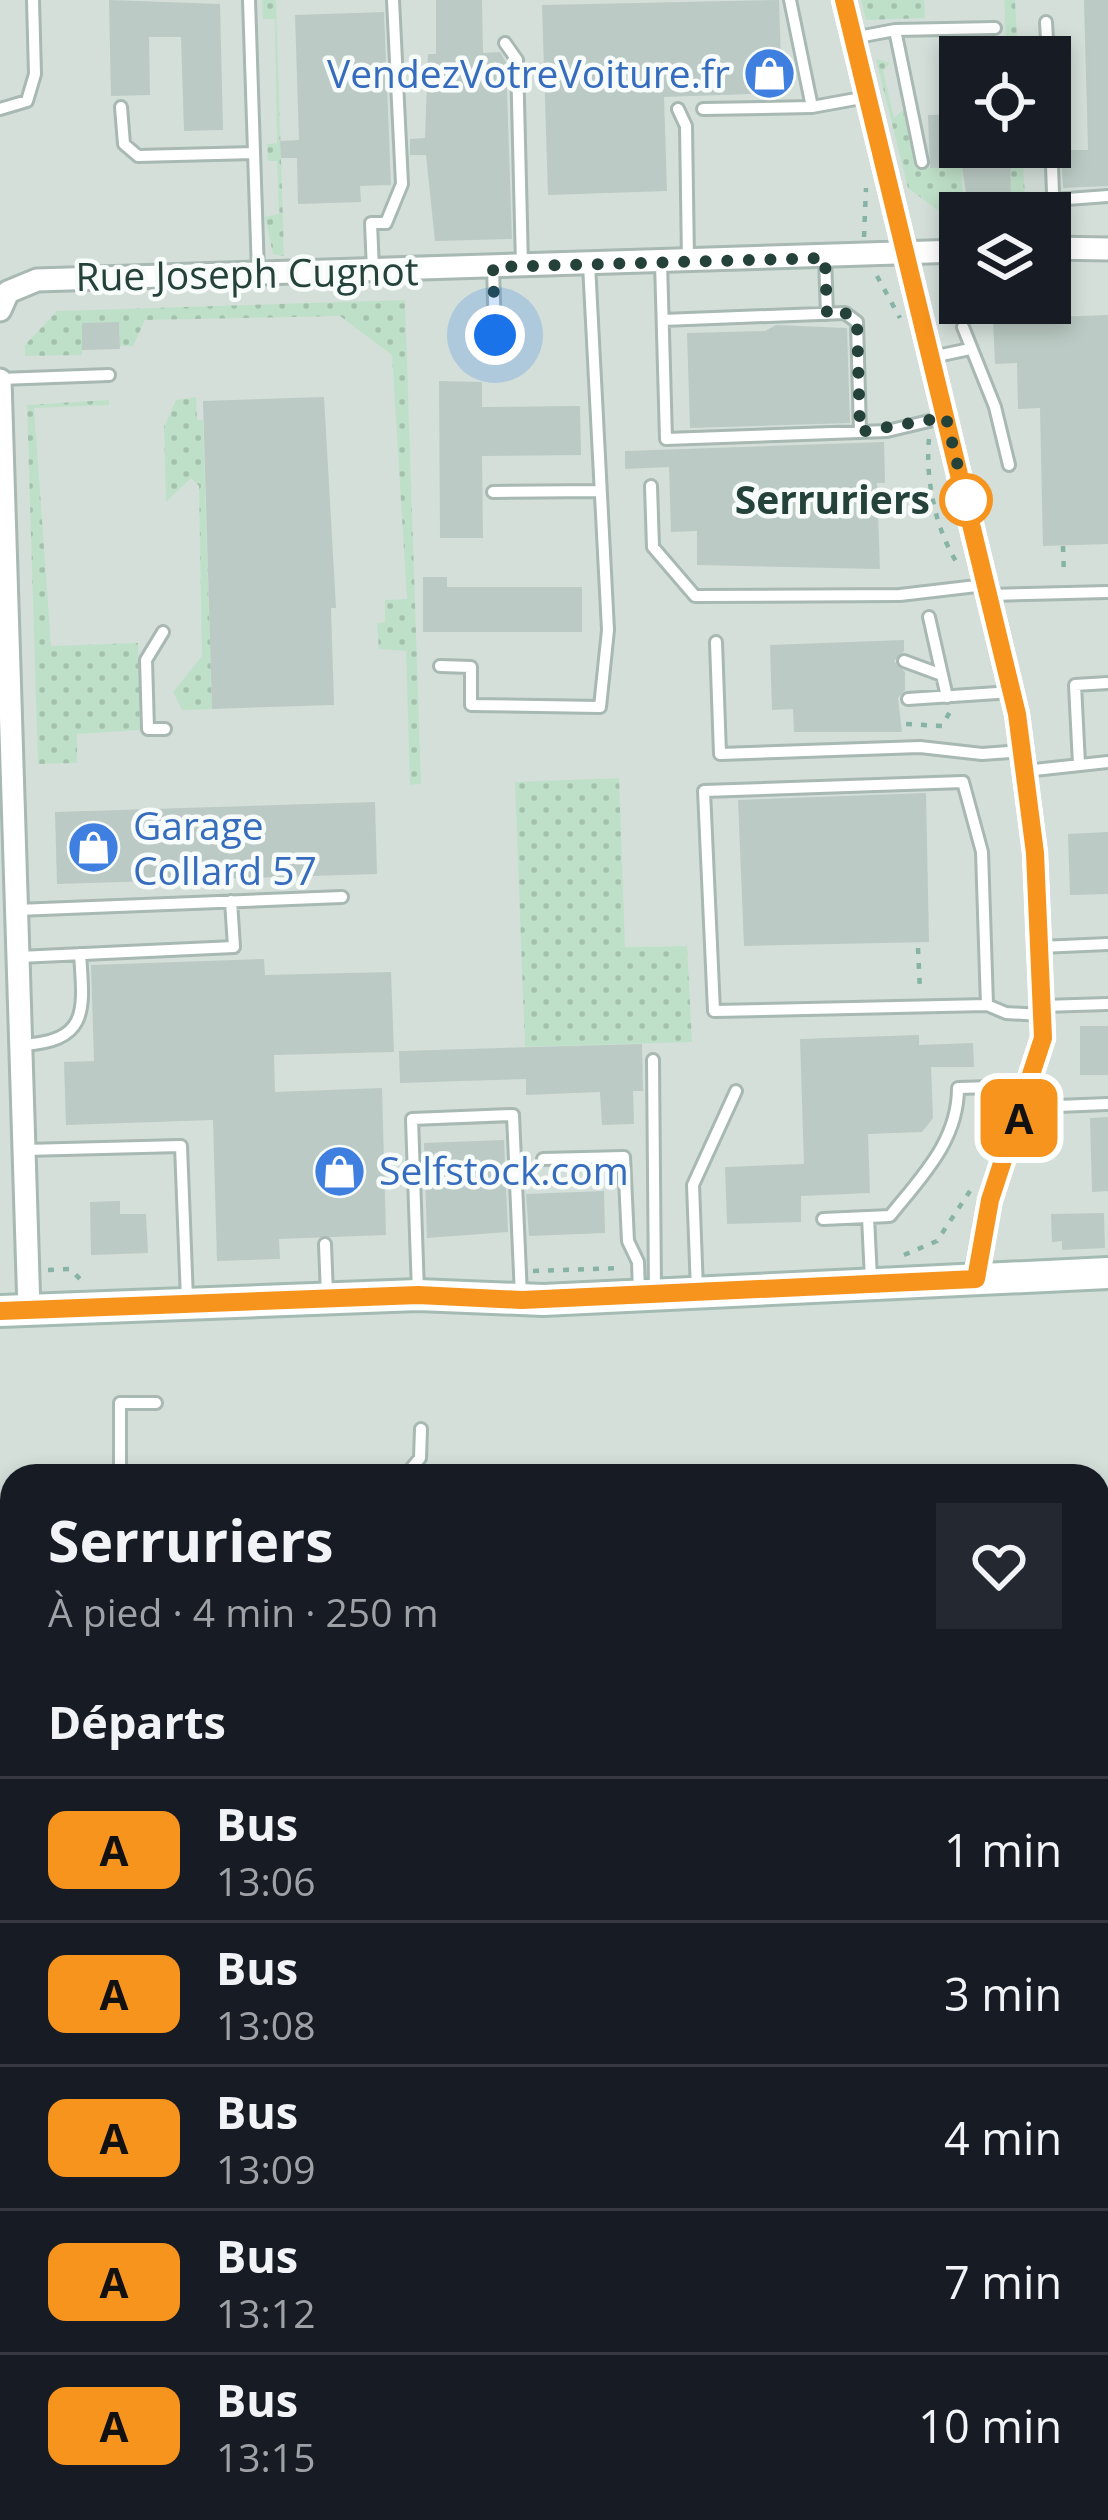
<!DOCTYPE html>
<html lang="fr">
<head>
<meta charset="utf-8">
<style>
  :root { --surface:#171b24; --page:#242831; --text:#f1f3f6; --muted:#9ea1a6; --line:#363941 }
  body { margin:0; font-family:"Open Sans",sans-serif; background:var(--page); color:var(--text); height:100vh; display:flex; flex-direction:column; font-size:45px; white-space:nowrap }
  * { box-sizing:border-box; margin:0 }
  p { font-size:39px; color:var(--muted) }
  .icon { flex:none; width:66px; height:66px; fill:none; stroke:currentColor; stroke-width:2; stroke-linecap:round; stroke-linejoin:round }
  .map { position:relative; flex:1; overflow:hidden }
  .drawer { position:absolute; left:0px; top:1464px; width:1110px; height:1056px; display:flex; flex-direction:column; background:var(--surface); border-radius:36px 36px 0 0; box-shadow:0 6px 18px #0003 }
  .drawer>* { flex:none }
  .badge { padding:0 24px; border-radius:18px; font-size:42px; line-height:78px }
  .buttons { position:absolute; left:939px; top:36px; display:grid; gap:24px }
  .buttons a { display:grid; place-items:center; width:132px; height:132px; border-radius:0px; background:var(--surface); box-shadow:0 6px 18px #0003; font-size:60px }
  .you { position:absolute; width:60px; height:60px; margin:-30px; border:9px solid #fff; border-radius:50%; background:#1a73e8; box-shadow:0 0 0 18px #1a73e833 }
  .map>.badge { position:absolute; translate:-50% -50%; box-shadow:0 0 0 6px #fff }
  h2 { padding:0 48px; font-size:45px; line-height:108px }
  .round { display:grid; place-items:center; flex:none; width:126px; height:126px; border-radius:0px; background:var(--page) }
  .summary { display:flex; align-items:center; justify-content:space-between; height:204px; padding:0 48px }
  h1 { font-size:57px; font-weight:700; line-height:90px }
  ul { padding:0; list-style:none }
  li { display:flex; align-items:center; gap:36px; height:144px; padding:0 48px; border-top:3px solid var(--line) }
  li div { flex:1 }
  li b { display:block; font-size:45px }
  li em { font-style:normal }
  li .badge { min-width:132px; font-weight:700; text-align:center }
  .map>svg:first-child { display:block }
  .built { fill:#d4dfda; fill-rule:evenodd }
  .green { fill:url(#green-dots) }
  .building { fill:#bbcac4 }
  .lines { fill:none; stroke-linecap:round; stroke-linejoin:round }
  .lane-casing { stroke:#a8b8b2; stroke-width:16 }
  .street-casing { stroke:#a8b8b2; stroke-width:27 }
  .secondary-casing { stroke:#a4bbb3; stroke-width:36 }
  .path { stroke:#86b3a5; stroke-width:4.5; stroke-dasharray:6 9; stroke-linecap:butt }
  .lane { stroke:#fff; stroke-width:10 }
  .street { stroke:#fff; stroke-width:21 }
  .secondary { stroke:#fff; stroke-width:30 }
  .line-casing { stroke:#fff; stroke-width:27 }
  .line { stroke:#f7941d; stroke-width:18 }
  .walk { stroke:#24423a; stroke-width:12; stroke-dasharray:0 21.6 }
  .stop-dot { fill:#fff; stroke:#f7941d; stroke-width:6 }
  .labels { text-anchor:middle; stroke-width:9; stroke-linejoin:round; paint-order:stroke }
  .shop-label { font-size:39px; fill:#366cbe; stroke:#f7fbf9; text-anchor:start }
  .street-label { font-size:39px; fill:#24423a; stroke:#f7fbf9 }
  .stop-label { font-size:39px; font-weight:bold; fill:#24423a; stroke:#f7fbf9; text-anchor:end }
</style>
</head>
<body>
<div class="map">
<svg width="1108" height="2520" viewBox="0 0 1108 2520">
  <defs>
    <pattern id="green-dots" width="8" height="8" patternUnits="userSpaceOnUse" patternTransform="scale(3)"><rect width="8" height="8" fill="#bfe0c8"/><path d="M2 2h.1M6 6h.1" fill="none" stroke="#a4c1ad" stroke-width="1.8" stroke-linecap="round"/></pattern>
  </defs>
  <rect width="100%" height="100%" fill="#e6efeb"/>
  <path class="built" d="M0,0h1108v2520h-1108zM960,57h90v90h-90zM960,213h90v90h-90zM12,1476h1086v1032h-1086z"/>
  <path class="green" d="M262,0h14l8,256 -11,-2 -8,-37 14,-3 -2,-53h-9l-1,-17 10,-1 -2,-124h-12z
    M861,0h63l1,18 -59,2z
    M1004,0h11l3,57h-11z
    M876,59l14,4 -7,8 11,47 9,-8 12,57h47l1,34 9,12h-12v14l-52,-39z
    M1010,147h12l4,66h-37v-12l22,-1z
    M405,300l16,484 -11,1 -4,-134 -27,-2 -2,-26 8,-1v-22l22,-1 -15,-244 -52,-39 -195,4 -12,26h-13l-1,-24 -36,1 -1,32 -57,1v-11l32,-34z
    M196,397l1,23h6l9,289 -30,1 -9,-18 29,-36 -3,-170 -8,-8 -25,24 -2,-75 12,-27z
    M109,400v5l-75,3 17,238 87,-3 2,87 -63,4v29l-39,1 -11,-359z
    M619,778l6,169 62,-1 5,96 -167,5 -10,-265z"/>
  <path class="building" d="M109,0l111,4 3,126 -39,1 -3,-94h-32l1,58 -39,1z
    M436,0h46l1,53 17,-1 6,10 6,177 -77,2 -9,-86h-16v-16l15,-1 3,-84h8z
    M779,0l3,93 -118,4 3,94 -119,4 -6,-190z
    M1084,0h24v186l-45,2 -2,-38h27z
    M384,12l7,173 -31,1 1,16 -63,2 -1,-46h-16l-1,-17 19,-1 -4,-125z
    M960,114v33h50l1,53 -22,1v11l-20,1 -7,-46 -32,1 -2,-53z
    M1108,315v229l-65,2 -3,-138 -22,1 -1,-46 -22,1 -2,-45z
    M119,322l1,27 -38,1v-27z
    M776,325l71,3 3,95 -160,5 -3,-95 78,-2z
    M439,381l43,1v25l98,-1 1,49 -99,1 1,82h-43z
    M324,397l12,211h-5l3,97 -122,4 -9,-308z
    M884,442l1,41h-8l3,86 -183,-4v-34l-26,1 -2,-65 -44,2v-18z
    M423,577h24v10h135v45h-159z
    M904,640v11l-10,10 11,11v18l-7,8 4,34h-108l-1,-23 -21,1 -2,-65z
    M926,793l3,149 -185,4 -6,-146z
    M375,802l2,72 -320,10 -2,-72z
    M1108,832v62l-38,1 -2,-61z
    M264,959l1,16 126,-3 3,80 -120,3 1,37 107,-4 4,147 -107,4 1,20 -63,2 -4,-141 -147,5 -2,-63 30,-1 -3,-96z
    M1080,1026h28v49h-28z
    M919,1035v10l54,-2 1,24h-43l2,51 -11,14 -54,2 2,59 -69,3v26l-74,2 -2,-57 79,-3 -4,-125z
    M642,1044l1,47h-10l1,33 -32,1 -2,-33 -74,3v-16l-126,4 -1,-32z
    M1108,1117v74l-16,1 -2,-74z
    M504,1140l4,92 -81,6 -3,-95z
    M604,1191l1,42 -76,3 -3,-42z
    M120,1201v13h26l2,39 -57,2 -1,-53z
    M1104,1213l1,35 -43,2v-9l-10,1 -1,-28z"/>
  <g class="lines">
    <defs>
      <path id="lane" d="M249,0l9,273
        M790,0l22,107
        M1046,22l2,35
        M895,30l27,132
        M853,38l42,-8 100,-2
        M505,43l12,17 5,205
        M121,107l3,37 14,12 116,-3
        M0,109l27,-8 8,-27 -2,-74
        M678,109l8,17 2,134
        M703,109l109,-2 55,-10
        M1050,110l5,138
        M1054,200l54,-4
        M825,258l2,56
        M661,262l5,177 221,-8 59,-14
        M493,267l2,68
        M373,270l-2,-47h15l16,-39 -9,-184
        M663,320l182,-7 12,9 3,110
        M963,327l32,80 14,58
        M932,357l38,-8
        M0,379l109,-4
        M651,486l2,61 42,49 205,-1 85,-10
        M493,492l106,-1
        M989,595l119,-3
        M929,617l18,80
        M163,632l-17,28 2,69h17
        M716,642l4,112 200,-7 62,7 41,-3
        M904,661l38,14
        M440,666l31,1v38l129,2 8,-77 -19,-366
        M908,699l104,-7
        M1079,764l-4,-79 33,-2
        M1025,771l83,-9
        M963,782l19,70 5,153 -273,6 -10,-220z
        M17,910l325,-13
        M1040,947l68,-3
        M19,957l215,-10 -3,-46
        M987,1005l19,8 36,2
        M1043,1006l65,-2
        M22,1045c67,-4 62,-34 58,-91
        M653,1060l2,230
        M1013,1135l35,13
        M25,1150l156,-4 6,153
        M543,1159l81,-2 4,84 10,21 1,30
        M868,1217l3,62
        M823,1219l67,-3c32,-40 68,-75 68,-128l35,-1 64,19 51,-2
        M325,1244l2,51
        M697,1290l-4,-105 43,-94
        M418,1292l-6,-173 101,-4 8,181
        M120,1476v-73h36
        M405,1476l15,-18 1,-29"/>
      <path id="street" d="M844,0l173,714 18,139 8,185 -53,162 -14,78
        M1050,248l58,1
        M0,310l8,-18 29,-12 923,-29
        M0,380l29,930"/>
      <path id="secondary" d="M0,1311l418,-16 125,5 565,-27"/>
    </defs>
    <use href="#lane" class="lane-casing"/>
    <use href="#street" class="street-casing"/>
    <use href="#secondary" class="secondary-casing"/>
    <path class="path" d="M864,237l2,-49
      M877,276l23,42
      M929,439c-4,40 7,93 30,127
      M1063,546l1,30
      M906,724l36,2 9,-16
      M918,948l2,43
      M904,1255l33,-14 33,-50
      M48,1270l22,-1 14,14
      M533,1271l90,-3
      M142,2508v12"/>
    <use href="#lane" class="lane"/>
    <use href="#street" class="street"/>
    <use href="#secondary" class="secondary"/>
  </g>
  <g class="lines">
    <defs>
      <path id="line" d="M0,1311l418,-16 104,5 454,-21 14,-79 53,-162 -8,-185 -18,-139 -173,-714"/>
    </defs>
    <use href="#line" class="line-casing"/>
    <use href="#line" class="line"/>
    <path class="walk" d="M495,335l-2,-68 332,-9 2,56 18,-1 12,9 3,110 86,-15 20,83"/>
  </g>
  <defs>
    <symbol id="shop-disc" viewBox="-11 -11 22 22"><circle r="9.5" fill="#3f7fe0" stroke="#f7fbf9"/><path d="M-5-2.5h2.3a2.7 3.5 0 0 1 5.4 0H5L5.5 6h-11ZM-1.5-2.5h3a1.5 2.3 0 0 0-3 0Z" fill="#fff"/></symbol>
  </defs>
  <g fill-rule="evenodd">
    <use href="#shop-disc" x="740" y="44" width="59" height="59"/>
    <use href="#shop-disc" x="64" y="818" width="59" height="59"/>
    <use href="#shop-disc" x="310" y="1142" width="59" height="59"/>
  </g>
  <circle class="stop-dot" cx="966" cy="500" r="24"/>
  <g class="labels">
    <g class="shop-label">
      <text x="730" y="88" text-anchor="end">VendezVotreVoiture.fr</text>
      <text x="133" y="840">Garage<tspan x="133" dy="45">Collard 57</tspan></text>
      <text x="379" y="1185">Selfstock.com</text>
    </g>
    <g class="street-label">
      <text transform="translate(247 274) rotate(-1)" y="14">Rue Joseph Cugnot</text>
    </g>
    <g class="stop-label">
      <text x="930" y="514">Serruriers</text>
    </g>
  </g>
</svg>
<div class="buttons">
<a><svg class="icon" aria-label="locate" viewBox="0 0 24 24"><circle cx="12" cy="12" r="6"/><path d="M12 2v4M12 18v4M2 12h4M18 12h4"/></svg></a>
<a><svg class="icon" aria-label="layers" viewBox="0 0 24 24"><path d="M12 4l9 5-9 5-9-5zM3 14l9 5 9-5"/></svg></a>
</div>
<div class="you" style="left:495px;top:335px"></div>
<b class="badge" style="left:1019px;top:1118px;background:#f7941d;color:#111">A</b>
<section class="drawer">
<div class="summary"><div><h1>Serruriers</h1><p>À pied · 4 min · 250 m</p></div><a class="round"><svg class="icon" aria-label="heart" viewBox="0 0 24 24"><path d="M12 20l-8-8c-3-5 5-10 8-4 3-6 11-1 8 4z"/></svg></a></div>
<h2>Départs</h2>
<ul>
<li><span class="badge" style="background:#f7941d;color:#111">A</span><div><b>Bus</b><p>13:06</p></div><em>1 min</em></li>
<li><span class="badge" style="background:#f7941d;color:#111">A</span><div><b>Bus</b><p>13:08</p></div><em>3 min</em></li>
<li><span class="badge" style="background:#f7941d;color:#111">A</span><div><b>Bus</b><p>13:09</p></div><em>4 min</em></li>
<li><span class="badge" style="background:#f7941d;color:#111">A</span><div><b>Bus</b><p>13:12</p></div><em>7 min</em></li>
<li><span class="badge" style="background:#f7941d;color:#111">A</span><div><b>Bus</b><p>13:15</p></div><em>10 min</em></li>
</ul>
</section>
</div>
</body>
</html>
